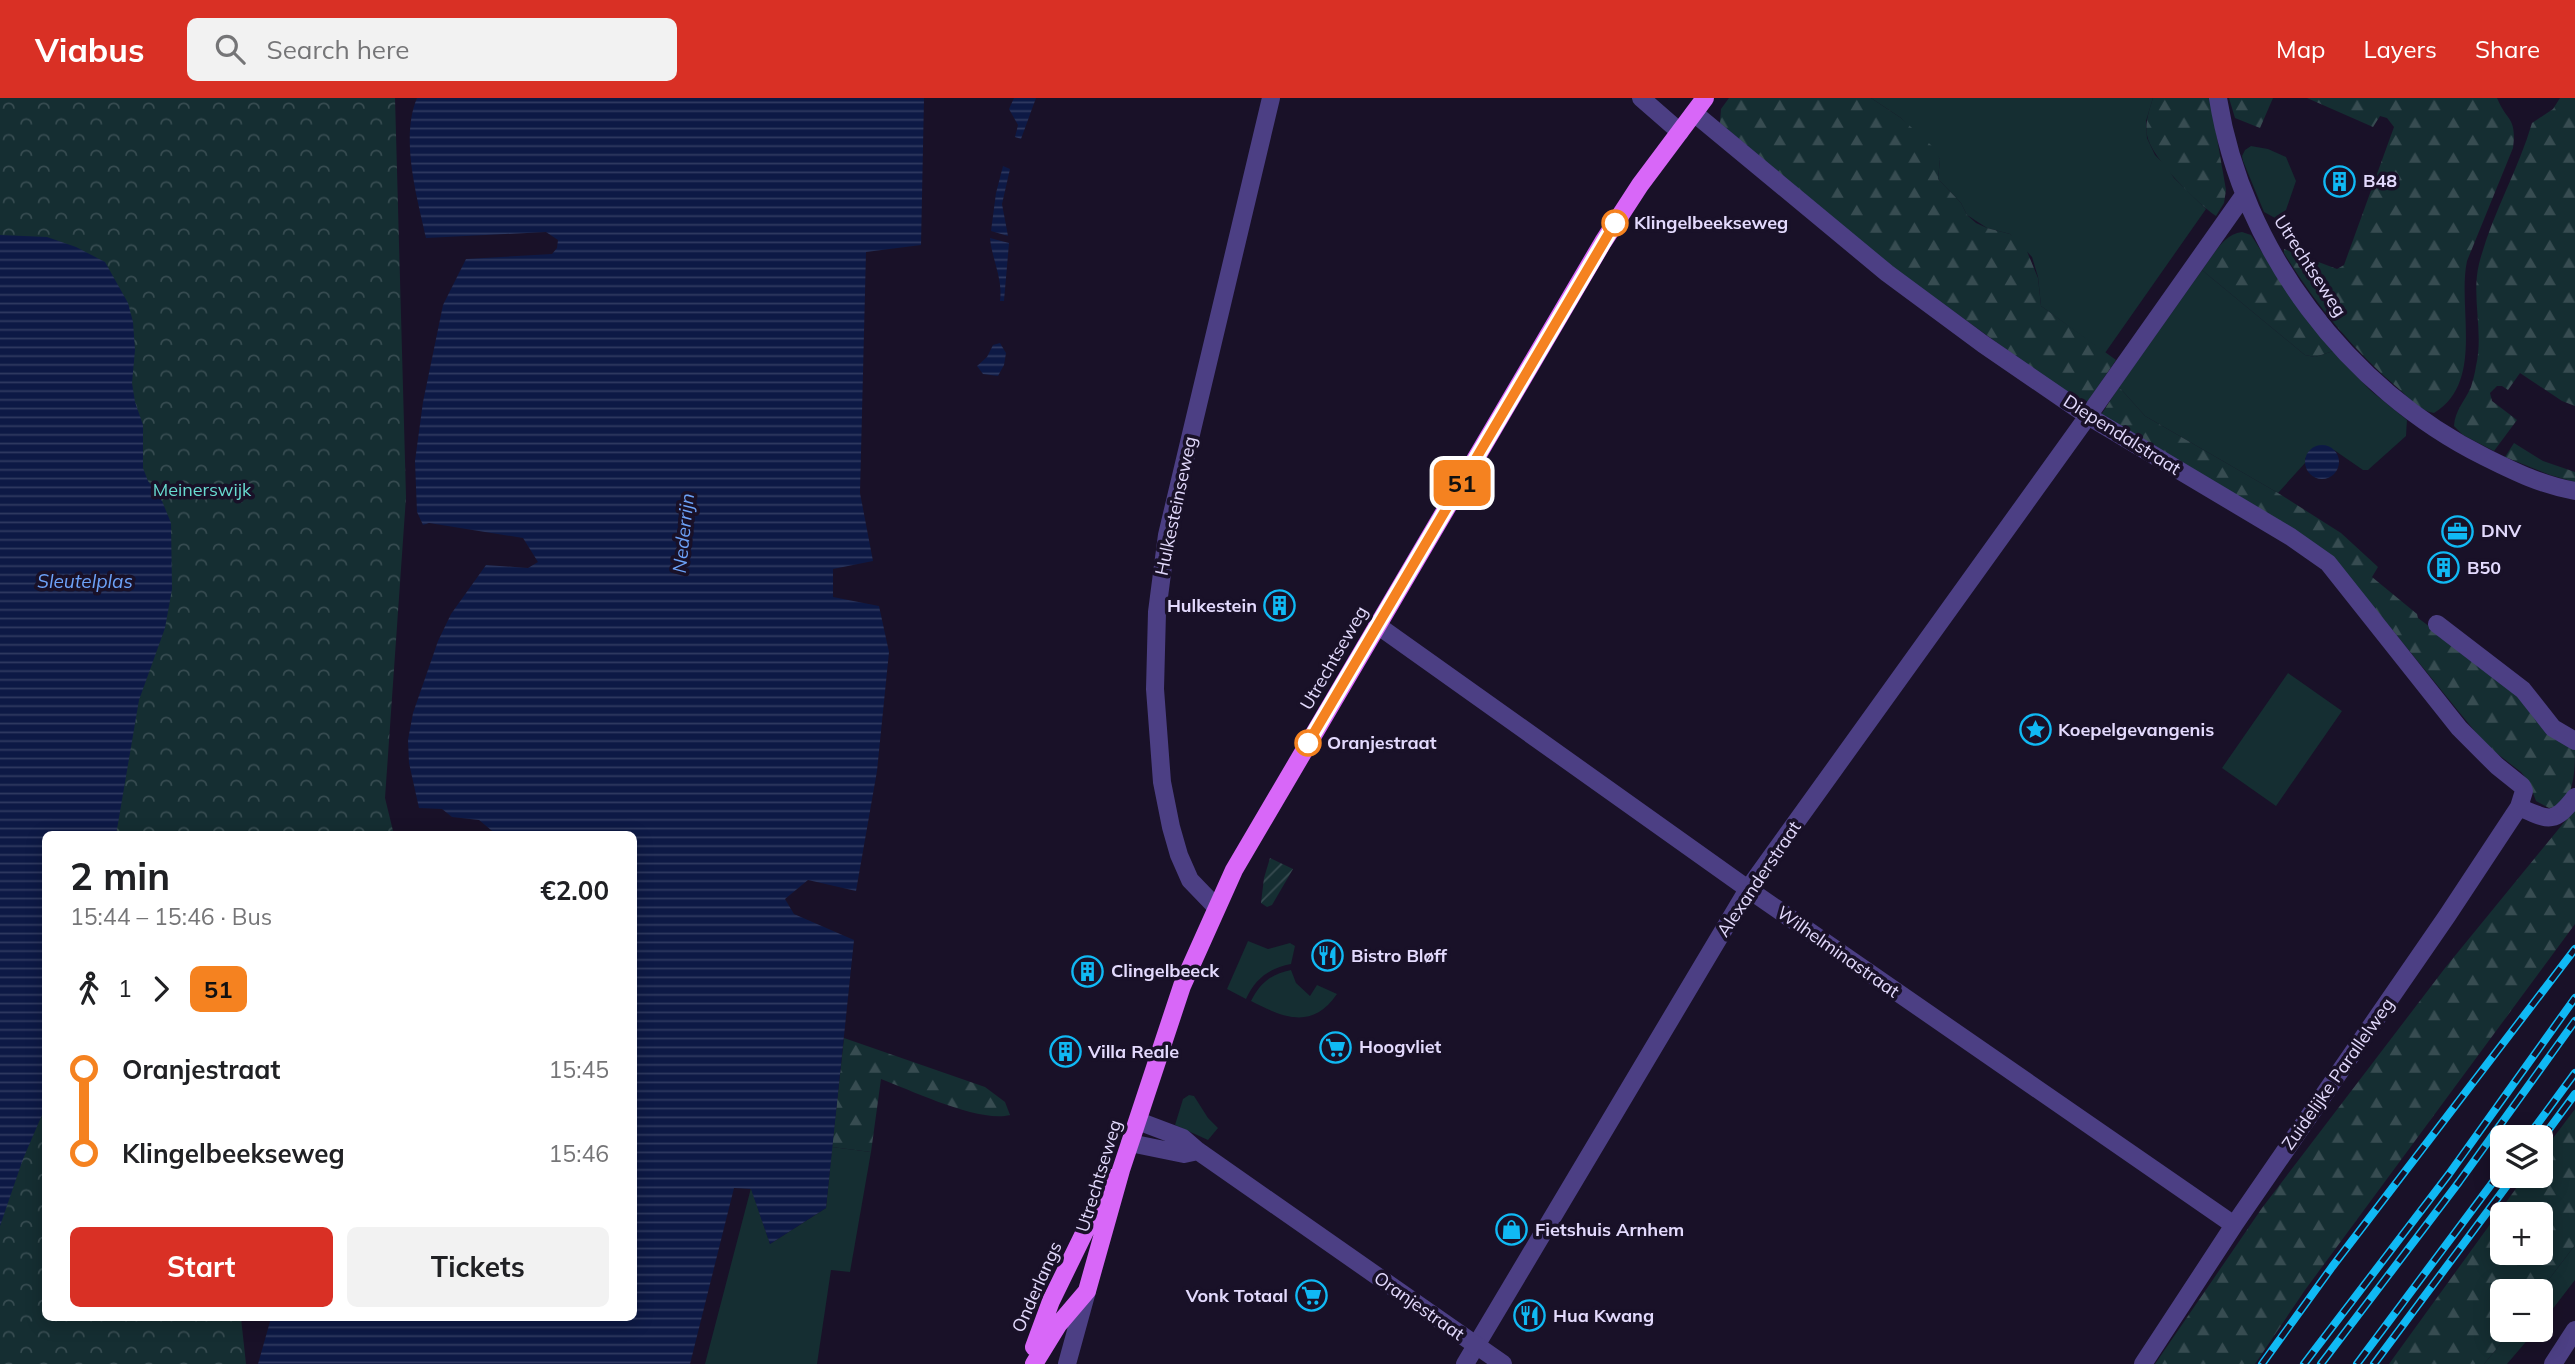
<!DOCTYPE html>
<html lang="en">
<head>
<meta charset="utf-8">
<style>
  :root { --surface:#fff; --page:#f2f2f2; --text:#202124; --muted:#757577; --accent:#d93025 }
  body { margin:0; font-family:Mulish,sans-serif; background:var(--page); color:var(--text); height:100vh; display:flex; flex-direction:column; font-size:26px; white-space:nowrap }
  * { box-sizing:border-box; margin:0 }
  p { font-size:23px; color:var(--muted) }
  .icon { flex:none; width:38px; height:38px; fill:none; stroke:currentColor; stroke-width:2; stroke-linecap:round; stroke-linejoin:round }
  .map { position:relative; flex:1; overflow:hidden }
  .side { position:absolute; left:42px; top:733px; width:595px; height:490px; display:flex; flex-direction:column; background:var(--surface); border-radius:10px; box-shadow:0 4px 18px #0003 }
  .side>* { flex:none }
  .badge { padding:0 14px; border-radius:10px; font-size:24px; line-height:46px }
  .tools { position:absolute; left:2490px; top:1027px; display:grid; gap:14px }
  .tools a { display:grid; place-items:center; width:63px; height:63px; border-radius:10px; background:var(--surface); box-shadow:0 4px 18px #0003; font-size:35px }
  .map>.badge { position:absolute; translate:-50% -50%; box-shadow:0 0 0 4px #fff }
  .legs { display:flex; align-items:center; gap:10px; height:77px; padding:0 28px; font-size:23px }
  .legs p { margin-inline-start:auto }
  .summary { display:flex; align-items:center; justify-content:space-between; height:119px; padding:0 28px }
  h1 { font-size:38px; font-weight:700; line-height:52px }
  .button { display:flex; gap:14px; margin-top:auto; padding:14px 28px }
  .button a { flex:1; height:80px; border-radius:10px; background:var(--accent); color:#fff; font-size:28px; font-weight:700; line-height:80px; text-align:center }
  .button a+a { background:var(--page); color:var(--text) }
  ul { padding:0 28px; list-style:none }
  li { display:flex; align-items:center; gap:24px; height:84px; font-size:26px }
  li i { display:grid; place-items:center; width:10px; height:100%; margin:0 9px; background:currentColor }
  li i::after { content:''; width:18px; height:18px; margin:-9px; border:5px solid; border-radius:50%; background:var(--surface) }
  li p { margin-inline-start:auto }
  li:first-child i { background:linear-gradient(#0000 50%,currentColor 0) }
  li:last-child i { background:linear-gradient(currentColor 50%,#0000 0) }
  header { display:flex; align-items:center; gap:42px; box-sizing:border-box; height:98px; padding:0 35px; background:var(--accent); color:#fff }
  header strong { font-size:33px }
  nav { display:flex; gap:38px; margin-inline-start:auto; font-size:24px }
  .search { width:490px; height:63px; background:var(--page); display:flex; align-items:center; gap:18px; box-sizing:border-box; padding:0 24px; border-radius:10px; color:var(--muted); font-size:26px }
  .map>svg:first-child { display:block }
  .grass { fill:#152e32 }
  .forest { fill:url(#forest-firs); fill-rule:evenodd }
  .park { fill:url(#park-crowns) }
  .garden { fill:url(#garden-furrows) }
  .water { fill:url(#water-rules) }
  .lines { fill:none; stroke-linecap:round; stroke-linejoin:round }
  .minor { stroke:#4c3f84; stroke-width:18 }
  .tertiary { stroke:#4c3f84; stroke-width:18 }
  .primary { stroke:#d867f8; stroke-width:18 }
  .rail-casing { stroke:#10b9f4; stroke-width:8 }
  .rail { stroke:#191128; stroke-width:5; stroke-dasharray:16; stroke-linecap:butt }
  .line-1-casing { stroke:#fff; stroke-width:16 }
  .line-1 { stroke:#f58220; stroke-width:10 }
  .stop-1-dot { fill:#fff; stroke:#f58220; stroke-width:3.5 }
  .labels { text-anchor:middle; stroke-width:7; stroke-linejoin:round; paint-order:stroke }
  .poi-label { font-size:18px; font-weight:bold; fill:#e3dafd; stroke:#191128; text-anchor:start }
  .stop-label { font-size:18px; font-weight:bold; fill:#e3dafd; stroke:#191128; text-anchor:start }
  .street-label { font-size:18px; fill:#e3dafd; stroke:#191128 }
  .park-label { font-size:18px; fill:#68dbd0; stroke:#191128 }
  .water-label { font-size:19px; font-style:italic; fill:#6da2f8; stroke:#191128 }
</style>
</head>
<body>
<header>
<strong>Viabus</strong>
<div class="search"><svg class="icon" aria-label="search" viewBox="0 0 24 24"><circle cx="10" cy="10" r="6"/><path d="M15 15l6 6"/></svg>Search here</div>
<nav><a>Map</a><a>Layers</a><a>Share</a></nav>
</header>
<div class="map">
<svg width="2575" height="1266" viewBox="0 0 2575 1266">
  <defs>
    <pattern id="forest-firs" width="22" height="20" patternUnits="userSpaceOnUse" patternTransform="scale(1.75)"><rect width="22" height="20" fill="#152e32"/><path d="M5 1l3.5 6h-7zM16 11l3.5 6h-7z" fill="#374c51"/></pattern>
    <pattern id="park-crowns" width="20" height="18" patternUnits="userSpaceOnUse" patternTransform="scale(1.75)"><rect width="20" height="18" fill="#152e32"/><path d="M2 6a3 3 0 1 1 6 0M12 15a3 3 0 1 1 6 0" fill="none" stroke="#374c51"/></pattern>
    <pattern id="garden-furrows" width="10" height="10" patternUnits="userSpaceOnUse" patternTransform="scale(1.75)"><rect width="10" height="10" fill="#152e32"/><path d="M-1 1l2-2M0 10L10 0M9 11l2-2" fill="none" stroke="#374c51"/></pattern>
    <pattern id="water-rules" width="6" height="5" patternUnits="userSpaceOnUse" patternTransform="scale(1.75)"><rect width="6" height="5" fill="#0d1945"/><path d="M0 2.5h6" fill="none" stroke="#303a61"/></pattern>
  </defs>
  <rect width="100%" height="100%" fill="#191128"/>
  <path class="grass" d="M1871,0h282l-7,23 1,17 8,17 12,12 7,11 32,31 -101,144 -64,-47 -3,-29 -6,-20 -22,-23 -23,-6 -20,-13 -6,-12 -23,-24 2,-20 -39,-41z
    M2251,48l17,3 18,8 10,24 -10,29 -11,8 -11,-6 -21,-51 -1,-5 3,-6z
    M2202,172l103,85 10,2 18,-6 37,39 37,30 -1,16 -38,34h-5l-29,-20 -29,8v5l-27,30 -133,-77 -26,-29z
    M2288,575l54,38 -66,95 -54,-38z
    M1248,843l20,8 22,-6 5,3 -4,18c-22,4 -36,15 -45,35l-19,-10z
    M1291,872l5,13 14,13 7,-11 20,9c-25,36 -53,24 -86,7 9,-18 20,-27 40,-31z
    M1189,997l5,1 14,22 10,10 -10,12 -33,-15 8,-26z
    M832,1049l39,5 -21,120 -19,-2 -14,94h-112l46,-176 19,56 56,-36z
    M2575,1147v35l-34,44 -1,-33z
    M2512,1232h24l-29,34h-23z"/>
  <path class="forest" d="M1729,0h142l30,20 30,27 9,14 -2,20 23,24 6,12 9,8 11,5 23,6 14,10 14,34 3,28 75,54 -28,41 -7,2 -189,-136 -172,-144 1,-14z
    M2153,0h57l16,92 -2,13 -8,13c-19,-13 -65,-58 -69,-81 -2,-13 2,-24 6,-37z
    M2229,0h44l-13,30 -25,-10z
    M2307,0h190c10,24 20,19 16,50l-46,113c-10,47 18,121 -33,152 -14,-2 -25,-15 -35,-24 -46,-39 -83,-84 -115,-136v-4l53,20 7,-4 50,-138 -7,-9 -7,-2 -7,11z
    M2560,0h15v308l-13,-5 -42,-28 -12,17 -6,-4h-5l-7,7 2,8 25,19 -23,31 -31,-16 -9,-9c1,-16 11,-25 17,-39 2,-7 4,-14 5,-21 8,-34 -5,-69 3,-102 12,-48 39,-93 53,-141l21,-14z
    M2242,134l9,3 38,60 44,56 -18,6 -10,-2 -103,-85c11,-14 21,-36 40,-38z
    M2119,289l26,29 133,77 63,40 37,34 -6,10 45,37 1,4 102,76 55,54c0,21 0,59 -26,60l-13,-7 -7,-19 -8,-10 -35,-27 -153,-188 -38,-27 -194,-115z
    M2514,345l29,18 32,11v10l-25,-7 -45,-18z
    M2575,711v115l-270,366 -50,74h-100l107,-156 183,-240z
    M844,940l141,49 20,15 5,13c-31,8 -97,-24 -129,-36l-10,73 -39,-5z
    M2575,1011v136l-35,46 -38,1v38h10l-28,34h-95l136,-188h16v-22zM2502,1116h39v39h-39z"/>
  <path class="park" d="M0,0h395l11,399 -21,301 9,37h-348v483h195l5,46h-246z"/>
  <path class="garden" d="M1270,760l23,11 -21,36 -5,2 -6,-4 3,-25z"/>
  <path class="water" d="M417,0h507l-3,147 -55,7 -6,241 13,68 -40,8v28l46,9 10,46 -12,119 -21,120 -48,-11 -23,19 9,15 60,26 -28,268 -56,36 -19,-55 -17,-1 -44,176h-432l13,-46h363v-483h-137l-18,-15 -27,-3 -10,-8 -23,-1 -10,-45 -1,-23 5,-27 25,-72 13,-27 35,-49 42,3 10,-6 -15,-24 -94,-15 -6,2 -6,-13 -2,-51 8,-59 20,-97 23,-46 86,-5 5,-6 1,-8 -12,-8 -120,6c-9,-41 -26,-100 -9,-140z
    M1014,0h22l-15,41 -6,-2 3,-12 -9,-16z
    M1003,68l7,3 -8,35 6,32 -17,-5 5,-38z
    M0,137l47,2 29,10 29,15 23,41 5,19 2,28 -3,33 3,19 8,23v43l5,13 14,20 9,22 1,66 -7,39 -26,72 -23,135h-70l-1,273 -22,51 -23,67z
    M990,140l19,5 -5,58h-4c3,-23 -8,-41 -10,-63z
    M1000,245l6,10 -2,12 -6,11 -15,-2 -6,-8 10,-9 6,-12z
    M2305 364a17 17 0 1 1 34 0a17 17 0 1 1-34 0Z"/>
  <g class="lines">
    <path class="minor" d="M1641,0l39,34
      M2218,0c24,152 130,291 267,359 30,15 57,28 90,34
      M1694,15l193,160 96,71 105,72 203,121 37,26 131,165 38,38 25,20 2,5 -5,16 -72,109 -213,309 -91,139
      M2437,526l86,66 30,38 22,13
      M1377,527l371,264 486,336
      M2519,709c29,13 35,18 56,-10
      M1216,809l-26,-27 -11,-25 -8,-28 -9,-45 -7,-93 2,-77 10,-77 104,-437
      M1465,1266l283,-475 340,-473 156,-221"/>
    <path class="tertiary" d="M1138,1023l45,17 15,13 305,213
      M1130,1045l54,11 14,-3
      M1067,1266l20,-73
      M2553,1266l22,-34"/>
    <path class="primary" d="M1034,1249l17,-46 60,-123
      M1034,1266l24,-39 29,-34 34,-121 61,-184 52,-116 369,-628 37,-57 65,-87"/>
    <defs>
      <path id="rail" d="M2527,1040l48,-65
        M2541,1042l34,-46
        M2262,1266l70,-97 243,-318
        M2304,1266l145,-190 126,-176
        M2321,1266l138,-182 116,-161
        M2357,1266l145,-194
        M2374,1266l140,-188"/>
    </defs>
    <use href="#rail" class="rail-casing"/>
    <use href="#rail" class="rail"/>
  </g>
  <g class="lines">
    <defs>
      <path id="line-1" d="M1308,645l307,-520"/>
    </defs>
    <use href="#line-1" class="line-1-casing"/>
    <use href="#line-1" class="line-1"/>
  </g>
  <defs>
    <symbol id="building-ring" viewBox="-11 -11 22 22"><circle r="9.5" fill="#191128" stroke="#10b9f4" stroke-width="1.5"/><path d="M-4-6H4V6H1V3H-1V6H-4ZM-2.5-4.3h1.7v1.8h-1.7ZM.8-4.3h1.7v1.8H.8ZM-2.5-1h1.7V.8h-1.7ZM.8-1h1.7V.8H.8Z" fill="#10b9f4"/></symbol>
    <symbol id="office-ring" viewBox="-11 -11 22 22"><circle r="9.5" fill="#191128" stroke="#10b9f4" stroke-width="1.5"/><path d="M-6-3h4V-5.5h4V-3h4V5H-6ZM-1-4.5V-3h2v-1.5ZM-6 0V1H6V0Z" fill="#10b9f4"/></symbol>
    <symbol id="sight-ring" viewBox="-11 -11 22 22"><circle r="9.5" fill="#191128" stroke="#10b9f4" stroke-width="1.5"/><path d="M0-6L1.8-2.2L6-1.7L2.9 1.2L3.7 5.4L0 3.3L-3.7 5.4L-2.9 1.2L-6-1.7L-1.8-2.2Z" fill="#10b9f4"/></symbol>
    <symbol id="restaurant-ring" viewBox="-11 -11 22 22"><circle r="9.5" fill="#191128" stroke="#10b9f4" stroke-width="1.5"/><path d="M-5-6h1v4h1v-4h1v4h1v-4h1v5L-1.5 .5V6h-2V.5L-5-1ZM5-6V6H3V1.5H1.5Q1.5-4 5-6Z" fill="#10b9f4"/></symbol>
    <symbol id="supermarket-ring" viewBox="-11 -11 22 22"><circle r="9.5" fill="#191128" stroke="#10b9f4" stroke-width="1.5"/><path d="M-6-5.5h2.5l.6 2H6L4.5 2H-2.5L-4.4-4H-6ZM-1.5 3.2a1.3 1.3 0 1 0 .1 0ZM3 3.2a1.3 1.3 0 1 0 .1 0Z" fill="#10b9f4"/></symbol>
    <symbol id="shop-ring" viewBox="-11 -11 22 22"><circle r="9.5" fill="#191128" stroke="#10b9f4" stroke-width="1.5"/><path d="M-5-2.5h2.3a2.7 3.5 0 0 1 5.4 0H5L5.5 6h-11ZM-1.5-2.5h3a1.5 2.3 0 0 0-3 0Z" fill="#10b9f4"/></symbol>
  </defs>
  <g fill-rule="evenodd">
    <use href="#building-ring" x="2322" y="66" width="35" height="35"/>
    <use href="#office-ring" x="2440" y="416" width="35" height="35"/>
    <use href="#building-ring" x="2426" y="452" width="35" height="35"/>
    <use href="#building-ring" x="1262" y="490" width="35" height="35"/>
    <use href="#sight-ring" x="2018" y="614" width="35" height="35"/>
    <use href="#restaurant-ring" x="1310" y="840" width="35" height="35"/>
    <use href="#building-ring" x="1070" y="856" width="35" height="35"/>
    <use href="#supermarket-ring" x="1318" y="932" width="35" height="35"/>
    <use href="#building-ring" x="1048" y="936" width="35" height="35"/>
    <use href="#shop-ring" x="1494" y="1114" width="35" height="35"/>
    <use href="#supermarket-ring" x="1294" y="1180" width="35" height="35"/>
    <use href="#restaurant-ring" x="1512" y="1200" width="35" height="35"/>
  </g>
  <g class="stop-1-dot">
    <circle cx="1615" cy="125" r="12"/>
    <circle cx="1308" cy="645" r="12"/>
  </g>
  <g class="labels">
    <g class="poi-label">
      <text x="2363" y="89">B48</text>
      <text x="2481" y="439">DNV</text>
      <text x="2467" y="476">B50</text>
      <text x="1257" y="514" text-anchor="end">Hulkestein</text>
      <text x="2058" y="638">Koepelgevangenis</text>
      <text x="1351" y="864">Bistro Bløff</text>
      <text x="1111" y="879">Clingelbeeck</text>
      <text x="1359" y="955">Hoogvliet</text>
      <text x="1088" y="960">Villa Reale</text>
      <text x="1535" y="1138">Fietshuis Arnhem</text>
      <text x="1288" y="1204" text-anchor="end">Vonk Totaal</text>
      <text x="1553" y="1224">Hua Kwang</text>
    </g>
    <g class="stop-label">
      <text x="1634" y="131">Klingelbeekseweg</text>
      <text x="1327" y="651">Oranjestraat</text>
    </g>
    <g class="street-label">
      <text transform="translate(2310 168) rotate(57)" y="6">Utrechtseweg</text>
      <text transform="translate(2122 337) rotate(32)" y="6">Diependalstraat</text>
      <text transform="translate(1176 408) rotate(-78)" y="6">Hulkesteinseweg</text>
      <text transform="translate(1334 560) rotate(-60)" y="6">Utrechtseweg</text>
      <text transform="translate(1759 781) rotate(-56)" y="6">Alexanderstraat</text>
      <text transform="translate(1838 854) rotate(35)" y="6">Wilhelminastraat</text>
      <text transform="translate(2338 976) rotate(-55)" y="6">Zuidelijke Parallelweg</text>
      <text transform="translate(1099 1078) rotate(-73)" y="6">Utrechtseweg</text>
      <text transform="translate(1037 1189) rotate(-66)" y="6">Onderlangs</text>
      <text transform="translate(1419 1208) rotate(35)" y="6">Oranjestraat</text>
    </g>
    <g class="park-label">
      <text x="202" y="398">Meinerswijk</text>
    </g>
    <g class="water-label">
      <text transform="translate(683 435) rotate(-84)" y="7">Nederrijn</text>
      <text x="85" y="490">Sleutelplas</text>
    </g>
  </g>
</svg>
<div class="tools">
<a><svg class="icon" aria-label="layers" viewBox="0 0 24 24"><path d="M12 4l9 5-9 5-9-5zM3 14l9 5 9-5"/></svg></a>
<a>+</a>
<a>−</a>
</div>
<b class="badge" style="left:1462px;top:385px;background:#f58220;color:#111">51</b>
<section class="side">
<div class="summary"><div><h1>2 min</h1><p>15:44 – 15:46 · Bus</p></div><b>€2.00</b></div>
<div class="legs"><svg class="icon" aria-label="walk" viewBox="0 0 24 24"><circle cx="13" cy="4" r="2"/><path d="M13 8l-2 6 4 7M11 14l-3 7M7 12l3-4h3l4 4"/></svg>1<svg class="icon" aria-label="forward" viewBox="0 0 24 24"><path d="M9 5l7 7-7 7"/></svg><b class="badge" style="background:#f58220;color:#111">51</b></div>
<ul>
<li><i style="color:#f58220"></i><b>Oranjestraat</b><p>15:45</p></li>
<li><i style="color:#f58220"></i><b>Klingelbeekseweg</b><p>15:46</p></li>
</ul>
<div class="button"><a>Start</a><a>Tickets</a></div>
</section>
</div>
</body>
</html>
